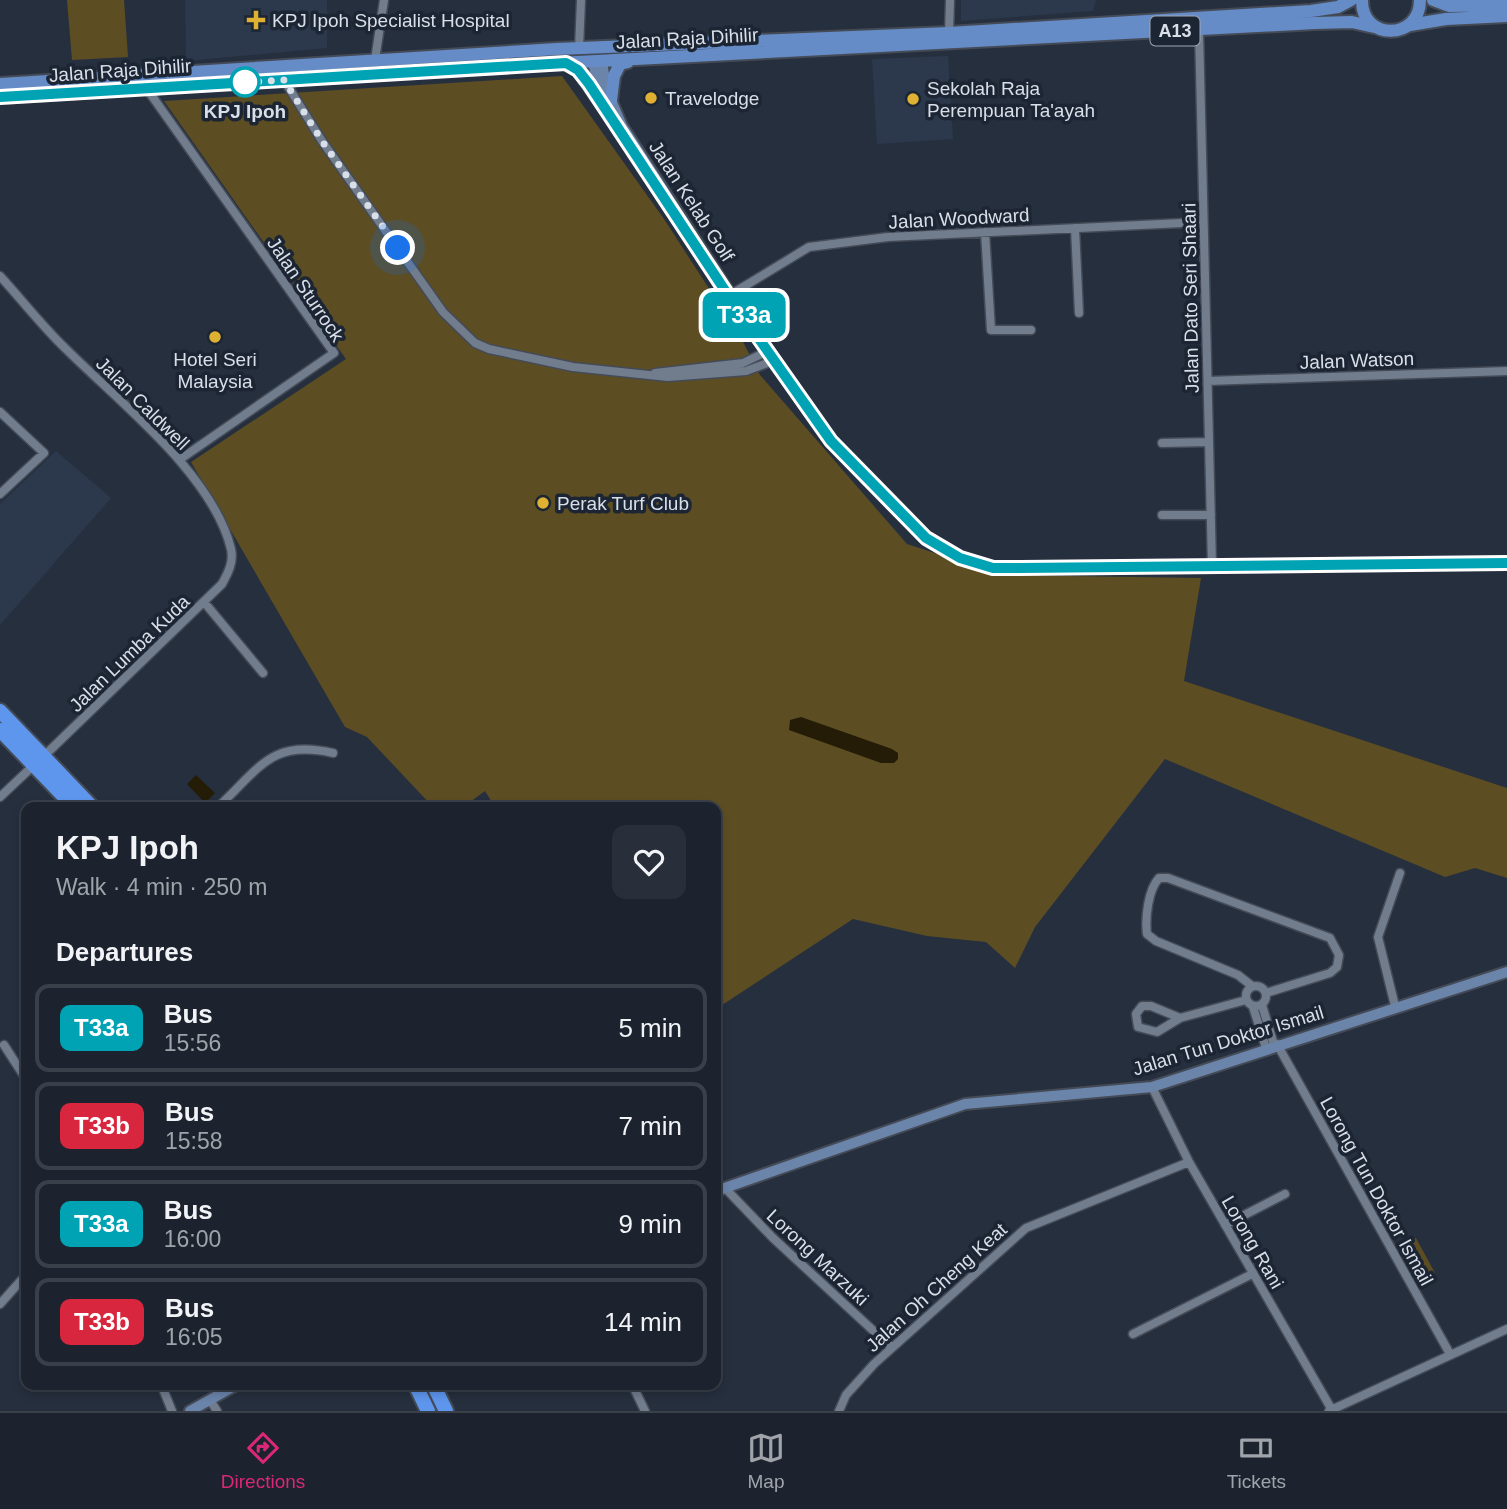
<!DOCTYPE html>
<html lang="en">
<head>
<meta charset="utf-8">
<style>
  :root { --surface:#1c232e; --page:#292f3a; --text:#f1f3f6; --muted:#a0a4aa; --line:#3a404a; --accent:#db2777 }
  body { margin:0; font-family:Helvetica,sans-serif; background:var(--page); color:var(--text); height:100vh; display:flex; flex-direction:column; font-size:26px; white-space:nowrap }
  * { box-sizing:border-box; margin:0 }
  p { font-size:23px; color:var(--muted) }
  .icon { flex:none; width:38px; height:38px; fill:none; stroke:currentColor; stroke-width:2; stroke-linecap:round; stroke-linejoin:round }
  .map { position:relative; flex:1; overflow:hidden }
  .drawer { position:absolute; left:21px; top:802px; width:700px; height:588px; display:flex; flex-direction:column; background:var(--surface); border-radius:14px; box-shadow:0 4px 10px #0003,0 0 0 2px var(--line) }
  .drawer>* { flex:none }
  .badge { padding:0 14px; border-radius:10px; font-size:24px; line-height:46px }
  .you { position:absolute; width:35px; height:35px; margin:-18px; border:5px solid #fff; border-radius:50%; background:#1a73e8; box-shadow:0 0 0 10px #1a73e833 }
  .map>.badge { position:absolute; translate:-50% -50%; box-shadow:0 0 0 4px #fff }
  h2 { padding:0 35px; font-size:26px; line-height:63px }
  .round { display:grid; place-items:center; flex:none; width:74px; height:74px; border-radius:14px; background:var(--page) }
  .head { display:flex; align-items:center; justify-content:space-between; height:119px; padding:0 35px }
  h1 { font-size:33px; font-weight:700; line-height:52px }
  ul { padding:0; list-style:none }
  li { display:flex; align-items:center; gap:21px; height:88px; margin:0 14px 10px; padding:0 21px; border:4px solid var(--line); border-radius:14px }
  li div { flex:1 }
  li b { display:block; font-size:26px }
  li em { font-style:normal }
  li .badge { min-width:77px; font-weight:700; text-align:center }
  .tab-bar { display:flex; justify-content:space-around; align-items:center; height:98px; border-top:2px solid var(--line); background:var(--surface); font-size:19px; color:var(--muted) }
  .tab-bar a { display:grid; justify-items:center; gap:4px }
  .tab-bar .on { color:var(--accent) }
  .map>svg:first-child { display:block }
  .built { fill:#2c394d }
  .green { fill:#5d4d23 }
  .water { fill:#241c07 }
  .lines { fill:none; stroke-linecap:round; stroke-linejoin:round }
  .street-casing { stroke:#444b57; stroke-width:11 }
  .secondary-casing { stroke:#444b57; stroke-width:14 }
  .primary-casing { stroke:#444b57; stroke-width:16 }
  .highway-casing { stroke:#444b57; stroke-width:18 }
  .street { stroke:#717c8d; stroke-width:8 }
  .secondary { stroke:#6b84aa; stroke-width:10 }
  .primary { stroke:#668cc7; stroke-width:12 }
  .highway { stroke:#5e96ed; stroke-width:14 }
  .line-casing { stroke:#fff; stroke-width:16 }
  .line { stroke:#00a3b4; stroke-width:10 }
  .walk { stroke:#d9dfe9; stroke-width:7; stroke-dasharray:0 12.6 }
  .poi-dot { fill:#deb133; stroke:#1c2533; stroke-width:2.5 }
  .stop-dot { fill:#fff; stroke:#00a3b4; stroke-width:3.5 }
  .labels { text-anchor:middle; stroke-width:7; stroke-linejoin:round; paint-order:stroke }
  .shield { fill:#1c2533; stroke:#a0a7b2; stroke-width:2 }
  .shield-label { font-size:18px; font-weight:bold; fill:#d9dfe9 }
  .poi-label { font-size:19px; fill:#d9dfe9; stroke:#1c2533; text-anchor:start }
  .street-label { font-size:19px; fill:#d9dfe9; stroke:#1c2533 }
  .stop-label { font-size:19px; font-weight:bold; fill:#d9dfe9; stroke:#1c2533 }
</style>
</head>
<body>
<div class="map">
<svg width="1507" height="1411" viewBox="0 0 1507 1411">
  <rect width="100%" height="100%" fill="#262f3e"/>
  <path class="built" d="M185,0h142v48l-141,13z
    M961,0h135l-3,11 -132,10z
    M948,56l5,83 -76,5 -5,-85z
    M56,451l55,47 -111,127v-121z"/>
  <path class="green" d="M67,0h57l4,57 -56,3z
    M562,76l102,143 77,119 19,37 147,169 95,31 199,3 -17,103 323,107v90l-32,-10 -30,9 -280,-118 -130,168 -20,41 -29,-26 -59,-6 -74,-17 -137,90v-202h-221l-10,-16 -22,16h-30l-66,-70 -22,-10 -154,-265 155,-103 -182,-258z
    M1416,1238l19,35 -16,8 -19,-35z"/>
  <path class="water" d="M801,717l91,32 6,4v6l-4,4h-13l-92,-33 1,-10z
    M196,775l19,18 -10,10 -18,-19z"/>
  <g class="lines">
    <defs>
      <path id="street" d="M1199,30l13,536
        M949,33l1,-33
        M579,49l2,-49
        M375,60l9,-60
        M284,80l38,61 121,171 32,31 14,6 84,18 95,10 78,-6 27,-10
        M147,89l187,264 -155,107
        M1075,228l4,85
        M985,232l6,98h40
        M0,276c22,24 42,50 65,72 54,54 148,126 166,201 3,13 -3,24 -9,35l-178,172
        M730,295l79,-48 79,-10 315,-15
        M655,373l88,-10 25,-12
        M1208,381l299,-10
        M0,412l44,41 -44,41
        M1162,443l47,-1
        M1162,515h49
        M204,602l59,71
        M0,797l34,-32
        M218,807c42,-39 53,-68 115,-54
        M1246 996a10 10 0 1 1 20 0a10 10 0 1 1-20 0Z
        M1252,986l-14,-11 -82,-34 -9,-7c-2,-16 1,-44 12,-56h9l162,60 9,17 -2,12 -7,6 -64,20
        M1262,1005l12,40
        M1395,1006l-17,-69 22,-64
        M1253,1007l13,41
        M1180,1018l-29,-12h-9l-6,8 2,13 19,5 23,-14 66,-18
        M1277,1044l173,310
        M4,1045l22,34
        M1152,1087l37,75 143,248
        M725,1188l48,50 118,109
        M1225,1225l60,-31
        M0,1304l26,-29
        M1133,1334l119,-60
        M161,1384l11,27
        M632,1384l13,27
        M210,1400l7,11
        M839,1411l7,-16 28,-31 152,-136 163,-66
        M1329,1411l178,-82"/>
      <path id="secondary" d="M602,61l4,27 16,38 151,235 58,80 95,98 34,19 33,10 514,-5
        M593,62l9,38
        M716,1191l249,-87 187,-17 355,-115
        M190,1411l48,-27"/>
      <path id="primary" d="M1362,0c-1,41 58,41 58,0
        M1433,0l16,6 58,-1
        M1410,25l36,-6 61,-3
        M567,64l11,6 27,38
        M0,84l557,-35 392,-16 362,-22 27,-4 13,-7
        M0,97l426,-27 889,-47 37,-1 22,5
        M611,100l3,-24 6,-12 8,-2"/>
      <path id="highway" d="M0,711l92,96
        M0,730l74,77
        M415,1384l13,27
        M433,1384l13,27"/>
    </defs>
    <use href="#street" class="street-casing"/>
    <use href="#secondary" class="secondary-casing"/>
    <use href="#primary" class="primary-casing"/>
    <use href="#highway" class="highway-casing"/>
    <use href="#street" class="street"/>
    <use href="#secondary" class="secondary"/>
    <use href="#primary" class="primary"/>
    <use href="#highway" class="highway"/>
  </g>
  <g class="lines">
    <defs>
      <path id="line" d="M0,97l566,-34 12,7 11,14 137,208 105,149 95,97 34,20 33,10h27l487,-5"/>
    </defs>
    <use href="#line" class="line-casing"/>
    <use href="#line" class="line"/>
    <path class="walk" d="M245,82l-12,1 51,-3 38,61 76,107"/>
  </g>
  <g class="poi-dot">
    <path d="M252.5 9.5h7v7h7v7h-7v7h-7v-7h-7v-7h7z"/>
    <circle cx="651" cy="98" r="7"/>
    <circle cx="913" cy="99" r="7"/>
    <circle cx="215" cy="337" r="7"/>
    <circle cx="543" cy="503" r="7"/>
  </g>
  <circle class="stop-dot" cx="245" cy="82" r="14"/>
  <g class="labels">
    <rect class="shield" x="1150.5" y="16.5" width="49" height="29" rx="5"/>
    <g class="shield-label">
      <text x="1175" y="37">A13</text>
    </g>
    <g class="poi-label">
      <text x="272" y="27">KPJ Ipoh Specialist Hospital</text>
      <text x="927" y="95">Sekolah Raja<tspan x="927" dy="22">Perempuan Ta'ayah</tspan></text>
      <text x="665" y="105">Travelodge</text>
      <text x="215" y="366" text-anchor="middle">Hotel Seri<tspan x="215" dy="22">Malaysia</tspan></text>
      <text x="557" y="510">Perak Turf Club</text>
    </g>
    <g class="street-label">
      <text transform="translate(687 38) rotate(-3)" y="7">Jalan Raja Dihilir</text>
      <text transform="translate(120 70) rotate(-4)" y="7">Jalan Raja Dihilir</text>
      <text transform="translate(692 201) rotate(57)" y="7">Jalan Kelab Golf</text>
      <text transform="translate(959 218) rotate(-3)" y="7">Jalan Woodward</text>
      <text transform="translate(306 289) rotate(56)" y="7">Jalan Sturrock</text>
      <text transform="translate(1190 298) rotate(-91)" y="7">Jalan Dato Seri Shaari</text>
      <text transform="translate(1357 360) rotate(-2)" y="7">Jalan Watson</text>
      <text transform="translate(143 403) rotate(45)" y="7">Jalan Caldwell</text>
      <text transform="translate(129 653) rotate(-44)" y="7">Jalan Lumba Kuda</text>
      <text transform="translate(1228 1040) rotate(-17)" y="7">Jalan Tun Doktor Ismail</text>
      <text transform="translate(1377 1191) rotate(61)" y="7">Lorong Tun Doktor Ismail</text>
      <text transform="translate(1253 1242) rotate(60)" y="7">Lorong Rani</text>
      <text transform="translate(818 1257) rotate(43)" y="7">Lorong Marzuki</text>
      <text transform="translate(936 1287) rotate(-42)" y="7">Jalan Oh Cheng Keat</text>
    </g>
    <g class="stop-label">
      <text x="245" y="118">KPJ Ipoh</text>
    </g>
  </g>
</svg>
<div class="you" style="left:398px;top:248px"></div>
<b class="badge" style="left:744px;top:315px;background:#00a3b4;color:#fff">T33a</b>
<section class="drawer">
<div class="head"><div><h1>KPJ Ipoh</h1><p>Walk · 4 min · 250 m</p></div><a class="round"><svg class="icon" aria-label="heart" viewBox="0 0 24 24"><path d="M12 20l-8-8c-3-5 5-10 8-4 3-6 11-1 8 4z"/></svg></a></div>
<h2>Departures</h2>
<ul>
<li><span class="badge" style="background:#00a3b4;color:#fff">T33a</span><div><b>Bus</b><p>15:56</p></div><em>5 min</em></li>
<li><span class="badge" style="background:#d7263d;color:#fff">T33b</span><div><b>Bus</b><p>15:58</p></div><em>7 min</em></li>
<li><span class="badge" style="background:#00a3b4;color:#fff">T33a</span><div><b>Bus</b><p>16:00</p></div><em>9 min</em></li>
<li><span class="badge" style="background:#d7263d;color:#fff">T33b</span><div><b>Bus</b><p>16:05</p></div><em>14 min</em></li>
</ul>
</section>
</div>
<nav class="tab-bar">
<a class="on"><svg class="icon" aria-label="directions" viewBox="0 0 24 24"><path d="M12 3l9 9-9 9-9-9zM9 14v-3h6M13 9l2 2-2 2"/></svg>Directions</a>
<a><svg class="icon" aria-label="map" viewBox="0 0 24 24"><path d="M3 6l6-2 6 2 6-2v14l-6 2-6-2-6 2zM9 4v14M15 6v14"/></svg>Map</a>
<a><svg class="icon" aria-label="tickets" viewBox="0 0 24 24"><path d="M3 7h18v10H3zM15 7v10"/></svg>Tickets</a>
</nav>
</body>
</html>
